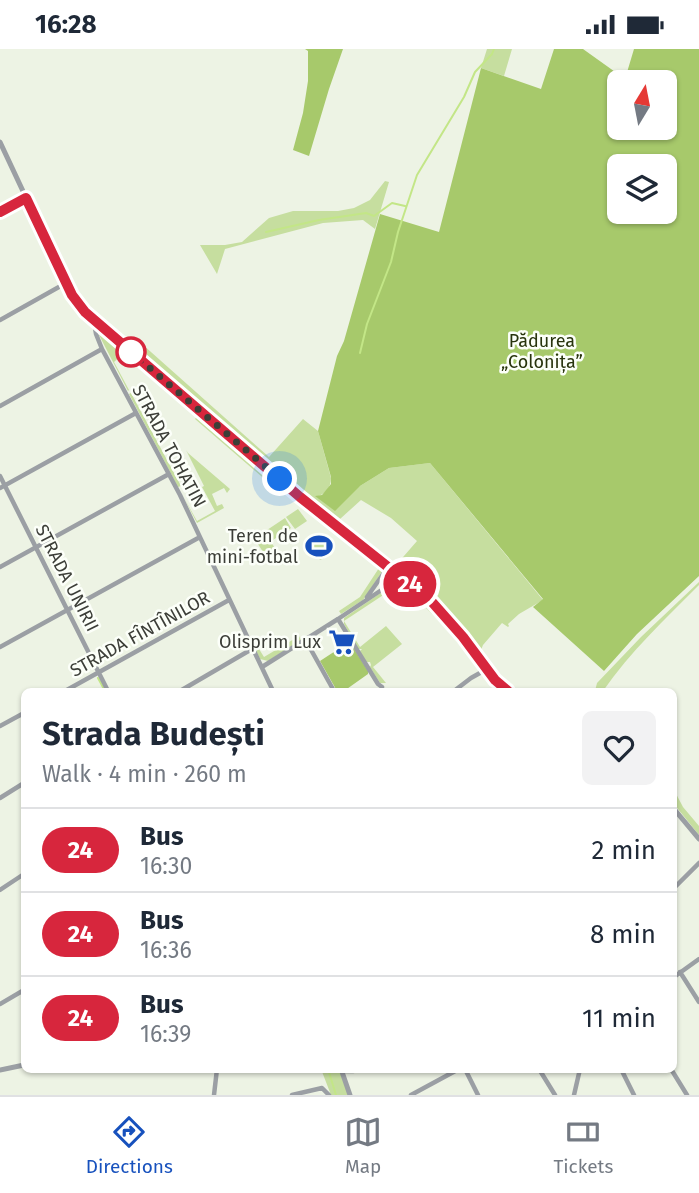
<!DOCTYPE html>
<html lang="en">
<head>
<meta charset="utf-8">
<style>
  :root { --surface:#fff; --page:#f2f2f3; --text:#1f2937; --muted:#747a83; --line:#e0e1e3; --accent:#1751bd }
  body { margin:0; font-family:"Fira Sans",sans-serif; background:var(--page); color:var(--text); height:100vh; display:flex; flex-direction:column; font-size:26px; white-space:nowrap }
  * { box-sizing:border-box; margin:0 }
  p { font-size:23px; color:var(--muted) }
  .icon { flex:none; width:38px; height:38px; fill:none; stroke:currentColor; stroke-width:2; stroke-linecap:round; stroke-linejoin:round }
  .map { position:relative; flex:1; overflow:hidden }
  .drawer { position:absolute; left:21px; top:639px; width:656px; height:385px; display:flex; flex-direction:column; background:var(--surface); border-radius:10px; box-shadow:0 2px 5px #0004 }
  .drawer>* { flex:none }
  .badge { padding:0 14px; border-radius:23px; font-size:24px; line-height:46px }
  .needle { width:46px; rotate:10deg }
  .buttons { position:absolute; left:607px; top:21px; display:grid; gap:14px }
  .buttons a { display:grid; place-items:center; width:70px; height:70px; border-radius:10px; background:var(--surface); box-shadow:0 2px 5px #0004; font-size:35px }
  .you { position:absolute; width:35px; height:35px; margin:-18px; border:5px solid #fff; border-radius:50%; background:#1a73e8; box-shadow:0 0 0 10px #1a73e833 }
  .map>.badge { position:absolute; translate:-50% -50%; box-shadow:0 0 0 4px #fff }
  .round { display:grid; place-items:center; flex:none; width:74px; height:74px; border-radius:10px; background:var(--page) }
  .summary { display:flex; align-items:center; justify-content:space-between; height:119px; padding:0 21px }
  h1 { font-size:33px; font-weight:700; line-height:52px }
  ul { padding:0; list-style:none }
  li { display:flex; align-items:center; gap:21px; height:84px; padding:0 21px; border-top:2px solid var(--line) }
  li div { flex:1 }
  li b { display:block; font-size:26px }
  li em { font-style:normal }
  li .badge { min-width:77px; font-weight:700; text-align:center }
  .status { display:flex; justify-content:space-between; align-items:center; height:49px; padding:0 35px; background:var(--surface); direction:ltr }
  .status svg { height:19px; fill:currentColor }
  .dock { display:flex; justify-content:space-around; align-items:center; height:98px; border-top:2px solid var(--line); background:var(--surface); font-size:19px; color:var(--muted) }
  .dock a { display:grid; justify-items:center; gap:4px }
  .dock .active { color:var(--accent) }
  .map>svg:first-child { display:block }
  .green { fill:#c6de9f }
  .forest { fill:#a7c96b; fill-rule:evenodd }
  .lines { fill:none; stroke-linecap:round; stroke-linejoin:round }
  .stream { stroke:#c3e687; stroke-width:2 }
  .minor { stroke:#9b9fa4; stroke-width:4.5 }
  .tertiary { stroke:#9b9fa4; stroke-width:5 }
  .line-casing { stroke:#fff; stroke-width:16 }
  .line { stroke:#d7263d; stroke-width:10 }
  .walk { stroke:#3c3e38; stroke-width:7; stroke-dasharray:0 12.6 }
  .stop-dot { fill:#fff; stroke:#d7263d; stroke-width:3.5 }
  .labels { text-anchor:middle; stroke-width:5; stroke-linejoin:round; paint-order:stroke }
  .park-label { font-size:18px; fill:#28340d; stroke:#fcfff9 }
  .street-label { font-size:18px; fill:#3c3e38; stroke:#fcfff9 }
  .poi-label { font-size:18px; fill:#3c3e38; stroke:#fcfff9; text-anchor:end }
</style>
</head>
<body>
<div class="status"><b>16:28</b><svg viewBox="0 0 49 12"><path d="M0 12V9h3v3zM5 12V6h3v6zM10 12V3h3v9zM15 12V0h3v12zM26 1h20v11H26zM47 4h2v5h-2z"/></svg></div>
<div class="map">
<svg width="699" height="1046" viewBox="0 0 699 1046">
  <rect width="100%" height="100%" fill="#edf3e4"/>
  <path class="green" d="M487,0h25l-8,27 -23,-8z
    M385,132l4,1 -14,47 -12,-9 -40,3 -98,26 -8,25 -17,-29h25l17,-3 27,-24 24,-7h45l16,-3 16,-8z
    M100,282l34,28 -3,3 -9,-7 -8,7 15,28 -1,1 -29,-56z
    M142,295l127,113 34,-38 15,12 13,47c0,10 -6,16 -15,19l44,-11 29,-18 41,-5 113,137 -24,14 -11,10 1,2 -1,1 -6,-4 -19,22 -2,5 12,19 11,13 -3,1c-18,-21 -31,-45 -49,-65 -27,-30 -61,-53 -92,-77l2,-4 35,27 20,-23 -26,-23 -30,-18 -21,19 19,16 -3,3 -210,-177z
    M136,311l59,51 -2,3 -59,-50z
    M131,344l50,93 -3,1 -49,-93z
    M199,365l98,85 85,66 1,5 -20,30 -22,14 -2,-3 21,-14 19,-29 -108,-87 -3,1 -73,-63z
    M186,401l2,3 42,36 -3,4 -3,-5 -12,6 5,12 5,-2 2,4 -27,15 -14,-27 14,25 18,-10 -13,-24 2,-1z
    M298,460l9,12 -12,8 -9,-12z
    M285,469l6,10 -18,12 -6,-10z
    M264,483l11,16 -10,7 -11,-17z
    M318,484l13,19 -4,3 1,1 -8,4 -14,-20z
    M402,531l40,36 41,53 -3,1c-24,-31 -50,-61 -80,-86l-56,37 16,26 26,-21 16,18 -29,23 13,16h-6l-10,-16 1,-2 -1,-3h-4l-6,-11 2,-2h-4l-14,-25v-6l54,-37z
    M699,533v3c-34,34 -69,67 -96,106h-8l2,-8 44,-46z
    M299,587l2,4 -33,21 -8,-2 -4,-8 3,-2 5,8z
    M674,741l9,17 16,19v9l-25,-31z
    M321,1020h18l9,26h-17z"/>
  <path class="forest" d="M305,0h38l-14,40 -20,67 -16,-6 10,-37 5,-32v-30z
    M554,0h29l42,30 9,-30h65v527l-62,58 -33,37 -71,-64 10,-8 -113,-136 -41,5 -29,18 -25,25 -20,-15 7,-1 9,-11v-7l-13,-46 19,-75 7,-15 36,-127 59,18 42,-164 60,21zM665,33v46h-45v-46zM665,117v46h-45v-46z
    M346,595l1,2 4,-2 17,27v3l-24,17h-7l-17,-30z"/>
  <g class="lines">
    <path class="stream" d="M266,183l53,-12 47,-7 8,3 18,-13 13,3
      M360,304l7,-29 24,-62 7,-30 19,-57 47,-78 11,-25 17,-18 2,-5
      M98,629l7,13
      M328,1020l8,26"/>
    <path class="minor" d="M0,163l26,-14
      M0,271l66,-37
      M94,273l2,12 6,15 78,146 93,196
      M0,357l102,-57
      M0,427l108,215
      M0,439l136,-75
      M0,518l169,-93
      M367,548l21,-30
      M338,570l40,65 4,3
      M305,590l29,52
      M0,598l200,-110
      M262,618l76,-48 63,-42
      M65,642l164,-91
      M180,642l72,-42
      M454,642l17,-13 16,-9
      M0,677l24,-13
      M0,749l24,-15
      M674,839l25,-25
      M0,841l24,-16
      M680,923l19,30
      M674,928l25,-18
      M0,955l24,-14
      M465,1020l13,26
      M539,1020l16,26
      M621,1020l13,26
      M671,1020l16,26
      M341,1022h12l9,-2
      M214,1046l3,-26
      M292,1046l30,-7 7,7
      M411,1046l48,-26
      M574,1046l6,-26"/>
    <path class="tertiary" d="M0,93l66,141c8,15 16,26 28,38l206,176 132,105 31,35 32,43 13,11
      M674,760l25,30
      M341,1020l9,26
      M0,1021l24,-5"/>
  </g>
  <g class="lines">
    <defs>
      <path id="line" d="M0,163l26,-14 46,97 13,17 215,185 132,105 31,35 32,43 13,11"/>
    </defs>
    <use href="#line" class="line-casing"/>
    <use href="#line" class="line"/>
    <path class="walk" d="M131,303l149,127"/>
  </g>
  <defs>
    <symbol id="stadium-bare" viewBox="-9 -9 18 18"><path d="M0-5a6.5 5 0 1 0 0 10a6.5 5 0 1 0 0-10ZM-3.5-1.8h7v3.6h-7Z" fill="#1751bd" stroke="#fcfff9" stroke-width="2.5" paint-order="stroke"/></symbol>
    <symbol id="supermarket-bare" viewBox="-9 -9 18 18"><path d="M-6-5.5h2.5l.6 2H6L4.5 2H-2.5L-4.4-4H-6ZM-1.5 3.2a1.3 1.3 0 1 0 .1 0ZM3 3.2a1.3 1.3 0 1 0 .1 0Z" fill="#1751bd" stroke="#fcfff9" stroke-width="2.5" paint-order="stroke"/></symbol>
  </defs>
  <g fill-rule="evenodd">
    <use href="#stadium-bare" x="300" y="478" width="38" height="38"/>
    <use href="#supermarket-bare" x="323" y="574" width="38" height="38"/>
  </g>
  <circle class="stop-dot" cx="131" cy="303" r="14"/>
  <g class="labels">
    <g class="park-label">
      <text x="542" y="298">Pădurea<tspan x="542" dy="21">„Colonița”</tspan></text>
    </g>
    <g class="street-label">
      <text transform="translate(169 397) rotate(62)" y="6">STRADA TOHATIN</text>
      <text transform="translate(67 529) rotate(63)" y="6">STRADA UNIRII</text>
      <text transform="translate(140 585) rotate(-29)" y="6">STRADA FÎNTÎNILOR</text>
    </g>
    <g class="poi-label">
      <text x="298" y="493">Teren de<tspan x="298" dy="21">mini-fotbal</tspan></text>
      <text x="321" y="599">Olisprim Lux</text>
    </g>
  </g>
</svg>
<div class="buttons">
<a><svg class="needle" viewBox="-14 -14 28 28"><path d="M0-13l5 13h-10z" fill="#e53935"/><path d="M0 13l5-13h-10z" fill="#747a83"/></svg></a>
<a><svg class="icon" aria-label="layers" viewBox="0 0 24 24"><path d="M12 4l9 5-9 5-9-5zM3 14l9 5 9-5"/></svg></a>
</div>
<div class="you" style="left:280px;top:430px"></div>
<b class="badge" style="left:410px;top:535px;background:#d7263d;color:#fff">24</b>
<section class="drawer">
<div class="summary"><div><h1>Strada Budești</h1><p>Walk · 4 min · 260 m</p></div><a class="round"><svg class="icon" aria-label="heart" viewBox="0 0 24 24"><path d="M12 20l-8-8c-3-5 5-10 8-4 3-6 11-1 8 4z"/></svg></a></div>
<ul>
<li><span class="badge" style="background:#d7263d;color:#fff">24</span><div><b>Bus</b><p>16:30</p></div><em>2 min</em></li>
<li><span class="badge" style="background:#d7263d;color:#fff">24</span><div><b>Bus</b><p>16:36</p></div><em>8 min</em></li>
<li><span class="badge" style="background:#d7263d;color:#fff">24</span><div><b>Bus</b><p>16:39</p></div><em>11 min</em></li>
</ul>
</section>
</div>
<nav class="dock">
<a class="active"><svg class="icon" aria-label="directions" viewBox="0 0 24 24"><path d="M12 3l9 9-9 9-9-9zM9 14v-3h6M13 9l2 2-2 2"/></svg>Directions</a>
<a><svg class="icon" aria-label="map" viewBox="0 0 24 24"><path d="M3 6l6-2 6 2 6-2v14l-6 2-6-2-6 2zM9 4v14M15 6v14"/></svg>Map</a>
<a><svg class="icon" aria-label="tickets" viewBox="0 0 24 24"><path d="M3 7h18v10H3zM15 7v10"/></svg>Tickets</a>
</nav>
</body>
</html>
